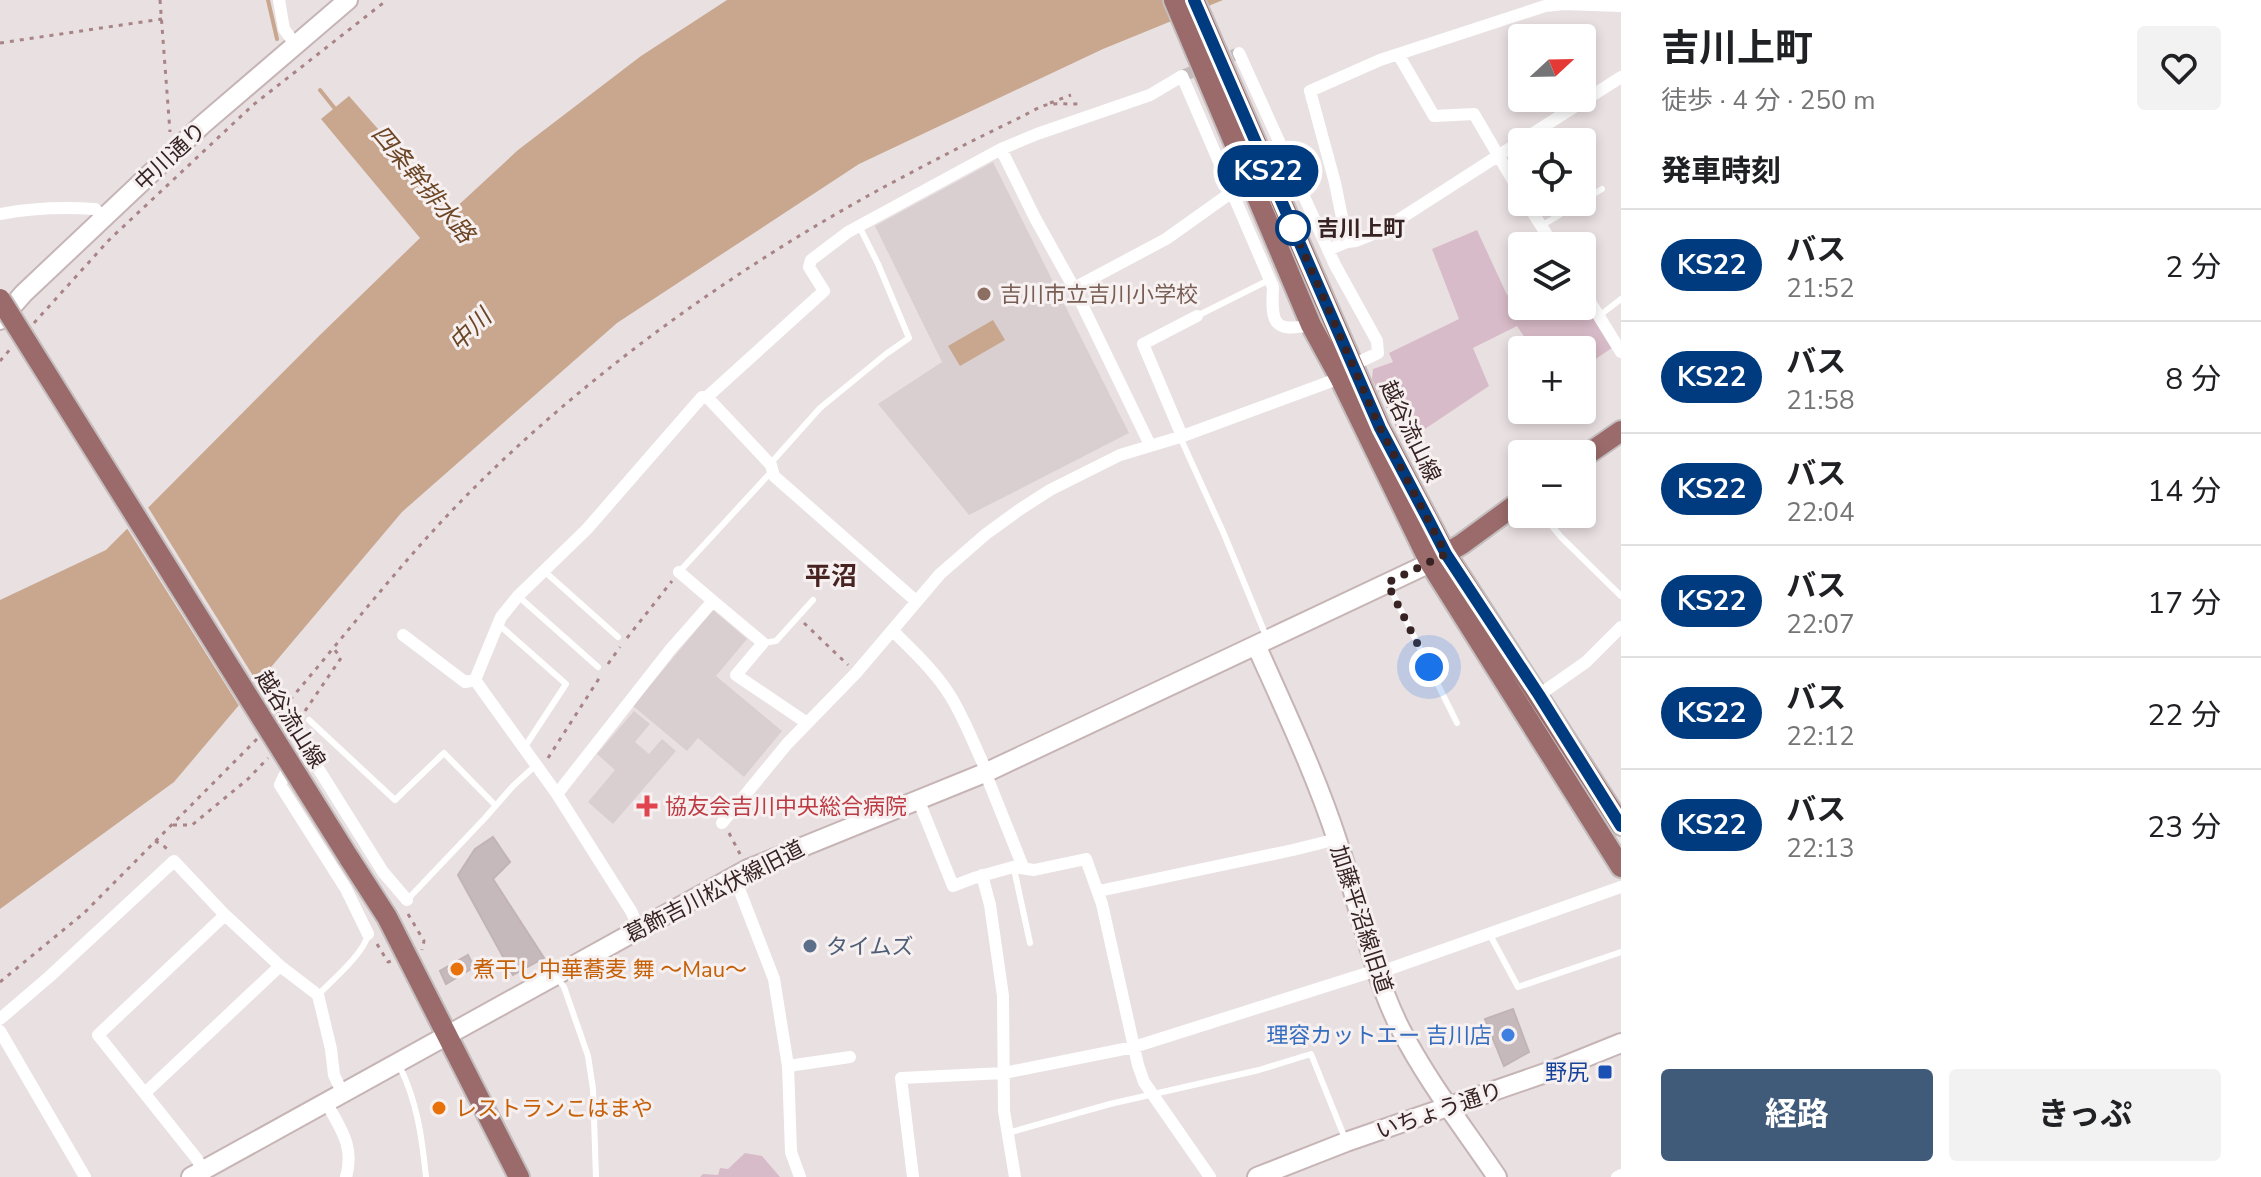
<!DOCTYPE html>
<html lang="ja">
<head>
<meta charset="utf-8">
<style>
  :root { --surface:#fff; --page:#f2f2f2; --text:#202124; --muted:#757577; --line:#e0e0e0; --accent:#405a79 }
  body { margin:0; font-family:"Nunito Sans","Noto Sans JP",sans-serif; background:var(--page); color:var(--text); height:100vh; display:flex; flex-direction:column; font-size:30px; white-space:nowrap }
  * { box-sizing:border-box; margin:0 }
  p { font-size:26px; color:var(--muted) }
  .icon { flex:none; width:44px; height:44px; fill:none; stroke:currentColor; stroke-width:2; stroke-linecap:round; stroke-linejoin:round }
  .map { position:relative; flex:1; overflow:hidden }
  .side { display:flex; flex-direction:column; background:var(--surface); width:640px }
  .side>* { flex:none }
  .badge { padding:0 16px; border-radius:26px; font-size:28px; line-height:52px }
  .needle { width:52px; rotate:68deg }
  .tools { position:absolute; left:1508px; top:24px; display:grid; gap:16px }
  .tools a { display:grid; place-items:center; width:88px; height:88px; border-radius:8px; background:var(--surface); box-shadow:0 4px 12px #0003; font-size:40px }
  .you { position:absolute; width:40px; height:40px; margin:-20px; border:6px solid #fff; border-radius:50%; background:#1a73e8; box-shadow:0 0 0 12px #1a73e833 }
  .map>.badge { position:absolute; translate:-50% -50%; box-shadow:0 0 0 4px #fff }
  h2 { padding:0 40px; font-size:30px; line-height:72px }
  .round { display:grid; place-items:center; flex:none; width:84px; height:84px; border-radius:8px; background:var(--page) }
  .head { display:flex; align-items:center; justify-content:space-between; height:136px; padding:0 40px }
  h1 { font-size:38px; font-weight:700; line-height:60px }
  .button { display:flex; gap:16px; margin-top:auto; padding:16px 40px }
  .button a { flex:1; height:92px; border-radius:8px; background:var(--accent); color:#fff; font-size:32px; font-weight:700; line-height:92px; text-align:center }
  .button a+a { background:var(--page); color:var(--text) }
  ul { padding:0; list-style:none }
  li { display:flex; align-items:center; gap:24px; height:112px; padding:0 40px; border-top:2px solid var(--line) }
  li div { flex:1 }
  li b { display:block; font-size:30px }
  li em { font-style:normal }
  li .badge { min-width:88px; font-weight:700; text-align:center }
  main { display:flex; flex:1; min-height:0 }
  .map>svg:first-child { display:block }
  .built { fill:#d9cfd0 }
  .green { fill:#d8bbc8 }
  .water { fill:#c8a78e }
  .pier { fill:#e9e0e2 }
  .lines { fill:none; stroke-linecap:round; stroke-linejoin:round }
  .stream { stroke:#c8a78e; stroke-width:4 }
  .building { fill:#c6b9bb; stroke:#c2b4b5; stroke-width:2 }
  .street-tunnel { stroke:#c5babc; stroke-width:12; stroke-dasharray:12 6; stroke-linecap:butt }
  .secondary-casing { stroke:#c7b5b6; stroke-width:22 }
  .primary-casing { stroke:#c3bdbd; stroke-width:24 }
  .path { stroke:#a98486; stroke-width:3; stroke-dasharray:4 6; stroke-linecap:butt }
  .lane { stroke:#fff; stroke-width:6 }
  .street { stroke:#fff; stroke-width:12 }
  .secondary { stroke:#fff; stroke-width:18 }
  .primary { stroke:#9a6b6a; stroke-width:20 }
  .primary-bridge-casing { stroke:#c3bdbd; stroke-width:24; stroke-linecap:butt }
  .primary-bridge { stroke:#9a6b6a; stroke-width:20 }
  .line-casing { stroke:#fff; stroke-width:18 }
  .line { stroke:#003b80; stroke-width:12 }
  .walk { stroke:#372323; stroke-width:8; stroke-dasharray:0 14.4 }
  .stop-dot { fill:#fff; stroke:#003b80; stroke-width:4 }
  .education-dot { fill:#8d6e63; stroke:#f6f0f1; stroke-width:3 }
  .health-dot { fill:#e0444e; stroke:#f6f0f1; stroke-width:3 }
  .service-dot { fill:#5c6f8a; stroke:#f6f0f1; stroke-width:3 }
  .food-dot { fill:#e8710a; stroke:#f6f0f1; stroke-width:3 }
  .shop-dot { fill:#3f7fe0; stroke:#f6f0f1; stroke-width:3 }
  .transit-dot { fill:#1a4fb4; stroke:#f6f0f1; stroke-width:3 }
  .labels { text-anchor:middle; stroke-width:6; stroke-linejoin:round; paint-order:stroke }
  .street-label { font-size:22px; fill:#372323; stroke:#f6f0f1 }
  .stop-label { font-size:22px; font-weight:bold; fill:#372323; stroke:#f6f0f1; text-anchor:start }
  .education-label { font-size:22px; fill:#785e54; stroke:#f6f0f1; text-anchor:start }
  .health-label { font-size:22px; fill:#be3a42; stroke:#f6f0f1; text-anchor:start }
  .service-label { font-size:22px; fill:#4e5e75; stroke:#f6f0f1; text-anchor:start }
  .food-label { font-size:22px; fill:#c56008; stroke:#f6f0f1; text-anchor:start }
  .shop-label { font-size:22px; fill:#366cbe; stroke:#f6f0f1; text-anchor:end }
  .transit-label { font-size:22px; fill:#164399; stroke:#f6f0f1; text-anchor:end }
  .water-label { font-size:24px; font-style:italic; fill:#6c4525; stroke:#f6f0f1 }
  .quarter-label { font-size:26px; font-weight:bold; fill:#472321; stroke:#f6f0f1 }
</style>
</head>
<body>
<main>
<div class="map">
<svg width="1621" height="1177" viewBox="0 0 1621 1177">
  <rect width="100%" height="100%" fill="#e9e0e2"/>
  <path class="built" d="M993,162l136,271 -160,82 -91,-111 64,-42 -67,-136z
    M713,610l34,29 -31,37 66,55 -38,46 -46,-39 -11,13 -54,-45z
    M634,711l16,13 -15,18 14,12 13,-15 14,12 -63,73 -25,-22 27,-32 -18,-16z"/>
  <path class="green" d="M1477,230l30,65 15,-7v18h60v-6l30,48 -30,20v-18h-49l-16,-24 -44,22 16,38 -85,57 -32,-64 1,-10 20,-7 -4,-9 70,-34 -27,-70z
    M745,1153l17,3 18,21h-80l3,-3 15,1 2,-7 8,1z"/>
  <path class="water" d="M727,0h496l-120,49 -244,115 -242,159 -215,189 -228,270 -174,127v-309l106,-50 214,-215 100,-97 -99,-119 28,-23 102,116 67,-62 123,-94z
    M993,320l12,20 -45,26 -12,-20z"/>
  <path class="pier" d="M146,504l114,183 -19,22 -116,-184z"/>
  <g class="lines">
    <path class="stream" d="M268,0l9,39
      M320,90l16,20"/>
  </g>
  <path class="building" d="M493,837l17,25 -17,17 51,79 -31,17 -55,-100 17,-26z
    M468,955l6,12 -28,17 -6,-13z
    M1513,1009l16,43 -25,14 -19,-47z"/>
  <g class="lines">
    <path class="street-tunnel" d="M1182,76l57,-23"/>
    <defs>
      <path id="secondary" d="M0,320l24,-27 178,-168 146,-125
        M1256,645c29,65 60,130 82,198 21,61 33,127 62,185 27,53 64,100 97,149
        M191,1177l557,-308 239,-97 443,-209
        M1257,1177l89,-35 208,-72 67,-27"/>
      <path id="primary" d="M1174,0l137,325 29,53 90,185 191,304
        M1194,0l186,428 66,126 175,271
        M1582,458l39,-27
        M1437,559l25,-15 60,-44
        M349,858l38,59 132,260"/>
    </defs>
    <use href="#secondary" class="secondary-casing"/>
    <use href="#primary" class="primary-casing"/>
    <path class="path" d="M160,0l10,132
      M0,43l162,-24
      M1050,103l21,-8
      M34,323l75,-83 144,-135 134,-105
      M0,361l12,-14
      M804,623l44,42
      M627,638l45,-57
      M608,664l12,-17
      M305,711l36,-53 -7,-9
      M277,715c64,-74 122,-151 190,-220 120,-121 268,-227 417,-308 45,-24 89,-47 135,-69 9,-4 23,-14 33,-14 10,-1 20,1 30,-1
      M293,727l12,19
      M548,758l52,-81
      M173,825h19l56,-46 20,-21
      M729,833l11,21
      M155,841l8,4 5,5
      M408,914l16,27 -2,9
      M377,944l11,18 3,-1
      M0,982l84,-69 173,-174"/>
    <path class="lane" d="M1582,201l20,-12
      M1541,226l40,-24
      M1197,316l72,-36
      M1599,316l22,-17
      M1180,437l44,97 42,102
      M770,464l50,-56 66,-54 23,-16 -31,-74 -19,-38
      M1542,514l19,23 60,59
      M543,570l75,67
      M679,572l94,-102
      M1389,586l68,137
      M518,596l80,71
      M498,624l68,60 -42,64
      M763,643l13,-2 37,-41
      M309,720l86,80 49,-47 51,52
      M1014,869l16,74
      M407,900l78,-82 28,-32 23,-21
      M1490,935l28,52 103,-35
      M558,979l6,8 24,69 5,33 3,88
      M318,995c13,-14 47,-42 50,-61
      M399,1065c18,36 23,72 27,112
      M1008,1133l102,-29 149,-34 52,-16 35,87"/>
    <path class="street" d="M279,0l5,29 11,15
      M1239,53l96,212 42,76 1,12 -25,12
      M1398,54l36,62 40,-2 48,82
      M1001,149l34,69 39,70 76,157
      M1526,202l28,44
      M0,214c32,-6 63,-7 95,-5l9,9
      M1347,242l9,-1 25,-10 240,-154
      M1328,250l19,-8 -12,-59 -25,-92 70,-31 165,-54 19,-2 57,2
      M1074,288l92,-49 66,-47
      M1582,289l39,63
      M707,397l64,68 3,11 142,125
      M1182,436l-39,-92 54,-28
      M713,601l50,42 -27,32 71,48
      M893,631c21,21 43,41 58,66 14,23 24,50 36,75
      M403,635l62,47 10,-2
      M1539,695l47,-33 35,-35
      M985,772l38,95
      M557,794l113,-144 43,-49 -34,-29
      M918,799l35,87 21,-8 39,-11 21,3 52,-11 16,45 36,161 6,17 66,95
      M722,823l65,-79 69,-71 84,-99 46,-40 33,-24 31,-20 70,-35 60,-18 160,-59
      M982,875l8,30 13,91 1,115 11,66
      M734,876l40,103 14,87 3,86 9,25
      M1099,891l194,-41 44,-11
      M639,928l-8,-17 -74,-117 -82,-114 26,-63 17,-21 69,-67 115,-132h5l117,-106 -15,-24 2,-7 37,-28 153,-83 36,-15 113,-39 32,-19 91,211c-2,36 0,46 38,38
      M368,934l-22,-45 -66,-104c6,-15 14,-26 31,-28l72,115 24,28
      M1378,973l243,-86
      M0,1019l49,-42 125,-116 51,54 55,51 38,29 13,54 3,26 8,17
      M0,1031l85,146
      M788,1066l62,-9
      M145,1093l135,-127
      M326,1102c14,26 29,44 20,75
      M202,1170l-5,-11 -99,-124 127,-120
      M913,1177l-12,-99 103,-5 130,-26 243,-77
      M1617,1177l4,-2"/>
    <use href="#secondary" class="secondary"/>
    <use href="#primary" class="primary"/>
    <defs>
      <path id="primary-bridge" d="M0,299l349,559"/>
    </defs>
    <use href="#primary-bridge" class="primary-bridge-casing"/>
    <use href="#primary-bridge" class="primary-bridge"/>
  </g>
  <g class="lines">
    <defs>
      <path id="line" d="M1194,0l186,428 49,93 17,33 93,141 82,131"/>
    </defs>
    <use href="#line" class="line-casing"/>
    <use href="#line" class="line"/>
    <path class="walk" d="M1293,228l-2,-5 89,205 66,126 -59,29 42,84"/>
  </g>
  <circle class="stop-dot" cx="1293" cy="228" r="16"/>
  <circle class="education-dot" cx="984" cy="294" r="8"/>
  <path class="health-dot" d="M643 794h8v8h8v8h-8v8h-8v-8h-8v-8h8z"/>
  <circle class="service-dot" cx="810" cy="946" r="8"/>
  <g class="food-dot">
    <circle cx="457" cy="969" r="8"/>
    <circle cx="439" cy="1108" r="8"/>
  </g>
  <circle class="shop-dot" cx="1508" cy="1035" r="8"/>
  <rect class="transit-dot" x="1597" y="1064" width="16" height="16" rx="4"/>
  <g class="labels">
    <g class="street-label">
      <text transform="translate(170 156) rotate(-43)" y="8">中川通り</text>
      <text transform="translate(1411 431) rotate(64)" y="8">越谷流山線</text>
      <text transform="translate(291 719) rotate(58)" y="8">越谷流山線</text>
      <text transform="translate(714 891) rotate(-27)" y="8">葛飾吉川松伏線旧道</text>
      <text transform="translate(1362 919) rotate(72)" y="8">加藤平沼線旧道</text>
      <text transform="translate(1439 1110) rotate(-19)" y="8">いちょう通り</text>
    </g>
    <g class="stop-label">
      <text x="1317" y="236">吉川上町</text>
    </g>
    <g class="education-label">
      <text x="1000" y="302">吉川市立吉川小学校</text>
    </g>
    <g class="health-label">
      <text x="665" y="814">協友会吉川中央総合病院</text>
    </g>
    <g class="service-label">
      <text x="826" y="954">タイムズ</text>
    </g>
    <g class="food-label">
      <text x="473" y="977">煮干し中華蕎麦 舞 〜Mau〜</text>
      <text x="455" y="1116">レストランこはまや</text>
    </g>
    <g class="shop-label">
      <text x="1492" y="1043">理容カットエー 吉川店</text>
    </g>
    <g class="transit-label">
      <text x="1589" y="1080">野尻</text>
    </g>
    <g class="water-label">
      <text transform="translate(423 184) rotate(50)" y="8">四条幹排水路</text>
      <text transform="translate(470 330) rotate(-45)" y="8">中川</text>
    </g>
    <g class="quarter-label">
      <text x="831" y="585">平沼</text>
    </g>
  </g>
</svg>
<div class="tools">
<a><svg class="needle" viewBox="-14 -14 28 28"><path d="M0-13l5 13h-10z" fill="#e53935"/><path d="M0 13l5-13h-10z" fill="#757577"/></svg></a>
<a><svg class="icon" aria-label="locate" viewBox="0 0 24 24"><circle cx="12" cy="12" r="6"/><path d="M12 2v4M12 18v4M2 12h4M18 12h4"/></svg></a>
<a><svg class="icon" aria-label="layers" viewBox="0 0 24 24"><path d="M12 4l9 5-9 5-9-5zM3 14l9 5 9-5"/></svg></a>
<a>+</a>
<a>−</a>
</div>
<div class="you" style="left:1429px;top:667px"></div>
<b class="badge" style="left:1268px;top:171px;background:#003b80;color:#fff">KS22</b>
</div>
<section class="side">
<div class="head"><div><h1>吉川上町</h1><p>徒歩 · 4 分 · 250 m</p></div><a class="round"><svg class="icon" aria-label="heart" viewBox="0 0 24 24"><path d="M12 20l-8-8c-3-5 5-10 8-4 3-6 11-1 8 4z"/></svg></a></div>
<h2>発車時刻</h2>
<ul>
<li><span class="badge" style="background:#003b80;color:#fff">KS22</span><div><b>バス</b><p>21:52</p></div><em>2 分</em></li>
<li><span class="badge" style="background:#003b80;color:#fff">KS22</span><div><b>バス</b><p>21:58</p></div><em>8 分</em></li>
<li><span class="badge" style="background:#003b80;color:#fff">KS22</span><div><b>バス</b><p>22:04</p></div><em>14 分</em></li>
<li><span class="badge" style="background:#003b80;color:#fff">KS22</span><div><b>バス</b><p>22:07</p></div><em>17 分</em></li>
<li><span class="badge" style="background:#003b80;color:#fff">KS22</span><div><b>バス</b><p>22:12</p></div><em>22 分</em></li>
<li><span class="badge" style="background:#003b80;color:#fff">KS22</span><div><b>バス</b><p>22:13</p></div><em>23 分</em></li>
</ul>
<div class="button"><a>経路</a><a>きっぷ</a></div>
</section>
</main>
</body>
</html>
